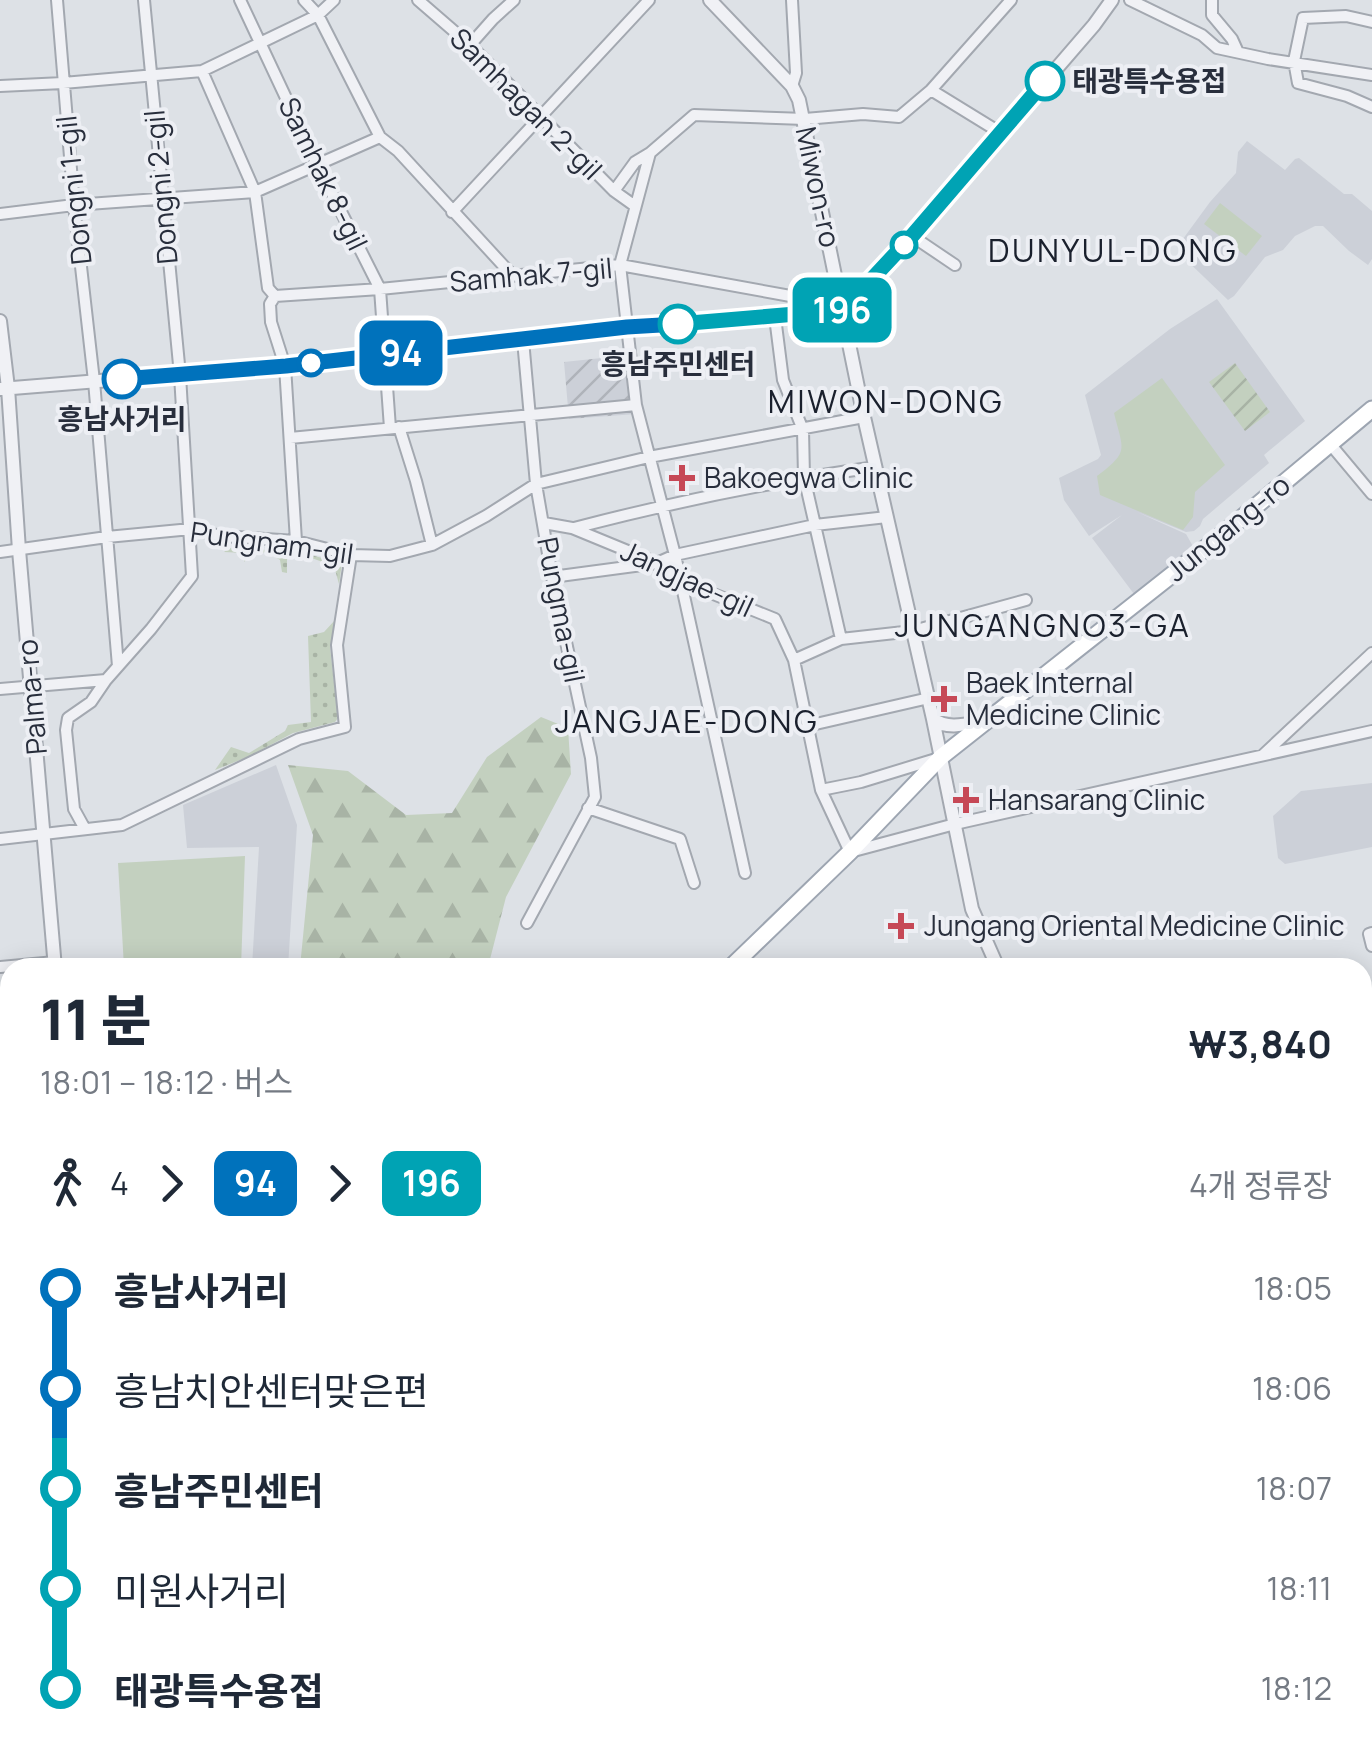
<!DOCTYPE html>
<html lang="ko">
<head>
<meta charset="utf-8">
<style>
  :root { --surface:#fff; --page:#f2f2f3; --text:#1f2937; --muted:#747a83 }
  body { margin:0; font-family:Manrope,"Noto Sans KR",sans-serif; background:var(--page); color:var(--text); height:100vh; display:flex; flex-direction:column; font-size:38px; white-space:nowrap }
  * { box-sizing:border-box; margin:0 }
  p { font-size:32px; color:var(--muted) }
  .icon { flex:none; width:55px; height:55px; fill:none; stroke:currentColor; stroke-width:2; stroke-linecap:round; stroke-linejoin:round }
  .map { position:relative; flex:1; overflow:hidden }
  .panel { position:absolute; left:0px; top:958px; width:1372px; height:802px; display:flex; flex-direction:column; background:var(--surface); border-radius:30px 30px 0 0; box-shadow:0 5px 25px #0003 }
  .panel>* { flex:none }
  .badge { padding:0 20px; border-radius:15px; font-size:35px; line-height:65px }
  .map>.badge { position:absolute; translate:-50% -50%; box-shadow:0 0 0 5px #fff }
  .legs { display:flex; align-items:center; gap:15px; height:110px; padding:0 40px; font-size:32px }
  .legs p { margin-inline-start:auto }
  .headline { display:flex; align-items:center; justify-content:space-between; height:170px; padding:0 40px }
  h1 { font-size:55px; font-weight:800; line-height:75px }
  ul { padding:0 40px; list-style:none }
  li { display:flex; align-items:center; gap:35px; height:100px; font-size:38px }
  li i { display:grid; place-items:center; width:15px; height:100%; margin:0 12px; background:currentColor }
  li i::after { content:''; width:25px; height:25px; margin:-12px; border:8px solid; border-radius:50%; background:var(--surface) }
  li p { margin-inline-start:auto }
  li:first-child i { background:linear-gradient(#0000 50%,currentColor 0) }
  li:last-child i { background:linear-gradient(currentColor 50%,#0000 0) }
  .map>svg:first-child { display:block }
  .built { fill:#ccd0d8 }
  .industrial { fill:url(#industrial-furrows) }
  .grass { fill:url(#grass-dots) }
  .forest { fill:url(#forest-firs) }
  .park { fill:url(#park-crowns) }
  .garden { fill:url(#garden-furrows) }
  .pitch { fill:#c3d0bf }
  .water { fill:url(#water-waves) }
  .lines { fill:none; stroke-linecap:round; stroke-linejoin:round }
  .minor-casing { stroke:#a3a8b0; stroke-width:14 }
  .tertiary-casing { stroke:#a3a8b0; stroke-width:16 }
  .primary-casing { stroke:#9da5b1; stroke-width:19 }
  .minor { stroke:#f0f1f5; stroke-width:10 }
  .tertiary { stroke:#f0f1f5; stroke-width:12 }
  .primary { stroke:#fff; stroke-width:15 }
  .line-1-casing { stroke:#fff; stroke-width:22 }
  .line-2-casing { stroke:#fff; stroke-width:22 }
  .line-1 { stroke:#0072bc; stroke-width:15 }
  .line-2 { stroke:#00a3b4; stroke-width:15 }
  .stop-2-dot { fill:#fff; stroke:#00a3b4; stroke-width:5 }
  .stop-1-dot { fill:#fff; stroke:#0072bc; stroke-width:5 }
  .poi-dot { fill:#c64856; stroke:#edeff4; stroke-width:4 }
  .labels { text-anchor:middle; stroke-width:8; stroke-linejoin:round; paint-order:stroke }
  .stop-label { font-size:28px; font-weight:bold; fill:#282e3c; stroke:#edeff4 }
  .street-label { font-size:28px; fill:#282e3c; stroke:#edeff4 }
  .poi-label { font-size:28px; fill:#282e3c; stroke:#edeff4; text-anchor:start }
  .quarter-label { font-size:32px; letter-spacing:2.5px; fill:#1a202d; stroke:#edeff4 }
</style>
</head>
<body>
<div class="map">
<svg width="1372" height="1759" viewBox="0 0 1372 1759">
  <defs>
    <pattern id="industrial-furrows" width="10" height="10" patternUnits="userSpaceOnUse" patternTransform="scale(2.5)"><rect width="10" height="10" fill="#ccd0d8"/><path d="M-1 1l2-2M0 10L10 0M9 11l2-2" fill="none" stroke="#afb3ba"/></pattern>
    <pattern id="grass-dots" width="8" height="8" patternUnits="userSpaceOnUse" patternTransform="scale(2.5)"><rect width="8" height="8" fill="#c3d0bf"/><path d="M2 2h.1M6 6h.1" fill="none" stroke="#a8b3a5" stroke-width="1.8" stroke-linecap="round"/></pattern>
    <pattern id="forest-firs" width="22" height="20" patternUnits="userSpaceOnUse" patternTransform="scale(2.5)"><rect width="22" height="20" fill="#c3d0bf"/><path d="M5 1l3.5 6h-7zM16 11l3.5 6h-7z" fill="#a8b3a5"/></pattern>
    <pattern id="park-crowns" width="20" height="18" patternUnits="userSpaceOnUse" patternTransform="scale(2.5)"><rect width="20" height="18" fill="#c3d0bf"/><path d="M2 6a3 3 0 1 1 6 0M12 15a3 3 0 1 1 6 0" fill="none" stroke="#a8b3a5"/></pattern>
    <pattern id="garden-furrows" width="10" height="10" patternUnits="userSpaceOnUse" patternTransform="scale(2.5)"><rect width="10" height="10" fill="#c3d0bf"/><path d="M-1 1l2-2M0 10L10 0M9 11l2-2" fill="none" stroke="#a8b3a5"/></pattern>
    <pattern id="water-waves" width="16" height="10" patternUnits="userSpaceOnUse" patternTransform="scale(2.5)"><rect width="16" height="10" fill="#9aadc5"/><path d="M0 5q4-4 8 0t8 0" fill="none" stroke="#7e8da1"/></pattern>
  </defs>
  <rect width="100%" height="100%" fill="#dde1e6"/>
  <path class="built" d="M1247,141l38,29 10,-11 4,-1 45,36h8l20,17v48l-4,6 -19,-14 -26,-25h-8l-20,10 -12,14 -18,7 -31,39 -6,4 -48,-46v-11l30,-41 26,-29 2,-21z
    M1217,299l88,122 -41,34 5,8 -66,56 -3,7 -6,5 -8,1 -49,-20 49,22 13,23 -59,45 -48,-64 30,-23 -33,21 -25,-36 -5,-22 39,-19 3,-4 -16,-60 85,-66z
    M276,765l21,60 -9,142h-36l7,-120 -72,1 -4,-43z
    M1372,783v64l-87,17 -7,-6 -5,-42 28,-25z"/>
  <path class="industrial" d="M630,355l6,59 -67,5 -5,-57z
    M1372,1684v75h-33l-1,-9h24l1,-62z"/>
  <path class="grass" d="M229,548l66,3 47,12 -3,21 -5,-18 -31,-11 -16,1v17l-5,-1 -2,-12 -13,-8 -15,2 -8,8 1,-9 -21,-1z
    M335,620l-5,27 8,71 -3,4 -42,11 -43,23 -35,14 16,-23 18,6 36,-22 3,-6 23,-3 -3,-86 16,-4z"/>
  <path class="forest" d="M541,717l27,11 3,46 -65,123 -18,70h-188l13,-132 -25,-70 60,6 58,44 46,-2 35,-56z"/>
  <path class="park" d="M1240,1750h97v9h-96z"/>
  <path class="garden" d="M1235,363l35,49 -25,19 -36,-49z"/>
  <path class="pitch" d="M1220,203l42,33 -16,20 -42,-32z
    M1162,378l63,87 -30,27 -2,25 -10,13 -83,-35 -3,-19c33,-25 26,-26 17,-63z
    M245,856l-4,111h-117l-6,-104z"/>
  <path class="water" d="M1363,1595l9,1v88l-9,4z"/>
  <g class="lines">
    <defs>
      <path id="minor" d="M57,0l17,205 20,176 24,285
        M240,0l77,164 63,125 10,139
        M304,0l14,15 62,122 18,14 115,125
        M418,0l52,45 144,146 21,15
        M792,0l4,73 -4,13
        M1130,0l72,35 15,13 51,11 104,16
        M1212,0v15l20,24 5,11
        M1372,22l-26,-6 -43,2 -9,43 4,22 49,13 25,11
        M470,45l23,-26 21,-19
        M202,71l53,121 13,96 7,8
        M0,86l63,-3 139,-12 116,-56 16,-15
        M931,90l65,40 6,-1
        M614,191l21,-29 15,-9
        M452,212l197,-212
        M0,214l74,-9 181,-13 125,-55
        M912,236l43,29
        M275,296l105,-7 240,-24 198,36 20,7
        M275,296l-5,8 1,18 14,44 11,175
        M775,317l8,63 20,50 1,47 37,162
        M523,340l13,144 16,93 39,181 4,39 -68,126
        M399,427l17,54 16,64
        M290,438l346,-33
        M1331,445l41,49
        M544,523l28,5 85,35 22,17 96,39 19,41 27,130 29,62 105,-28 417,-93
        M574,528c100,-26 200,-47 302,-61
        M0,552l107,-15 84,-8 30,7 75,5 55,14 39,1 42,-11 54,-29 50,-32 113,-27 215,-40
        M552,577l105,-14 18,-8 140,-30 72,-8
        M794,660l47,-21 72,-8 113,-31
        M0,689l106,-9
        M807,726l122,-28
        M1263,755l109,-102
        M821,790l40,-8 75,-23
        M588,808l92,31 14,44
        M85,829l-11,-20 -8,-79 2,-12 23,-16 15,-22 45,-51 41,-53 -12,-201 -36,-375
        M0,839l122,-14 177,-86 46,-12 -8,-82 14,-90
        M745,873l-70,-318 -39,-150 -16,-140 30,-112 44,-38 111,4 58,-5 36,3 32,-27 80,-90
        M1372,933l-3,1 3,12
        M0,967l55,-5
        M1362,1032l10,-3
        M0,1092l10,-1
        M1362,1178l10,-1
        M0,1224l10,-1
        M2,1360l8,91
        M1362,1368l10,-1
        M1362,1494h10
        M0,1546l10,-10
        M1362,1585h10
        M125,1750l10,9
        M254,1750l1,9
        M326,1750l1,9
        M475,1750v9
        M558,1750l1,9
        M638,1750l1,9
        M714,1750l1,9
        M790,1750l1,9
        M987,1750l5,9
        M1076,1750l1,9
        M107,1759l8,-9"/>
      <path id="tertiary" d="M710,0l82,86 7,14 65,317 69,302 39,190 26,59
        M0,321l8,67 11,162 36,418
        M0,389l285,-23 342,-39 148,-10 68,-8 69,-73 182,-211 18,-25
        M933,719c15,12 37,4 55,1
        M0,1360h10
        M397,1750l1,9"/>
      <path id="primary" d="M730,968l120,-116 91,-95 266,-210 165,-138
        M1362,1247l10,-1
        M0,1729l10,-11
        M0,1750l10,-11
        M1221,1750l1,9"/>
    </defs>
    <use href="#minor" class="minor-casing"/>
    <use href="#tertiary" class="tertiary-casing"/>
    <use href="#primary" class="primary-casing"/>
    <use href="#minor" class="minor"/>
    <use href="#tertiary" class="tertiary"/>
    <use href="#primary" class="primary"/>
  </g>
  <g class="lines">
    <defs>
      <path id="line-1" d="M122,379l164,-13 341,-39 51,-3"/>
      <path id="line-2" d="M678,324l165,-14 69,-74 133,-155"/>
    </defs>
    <use href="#line-1" class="line-1-casing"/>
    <use href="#line-2" class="line-2-casing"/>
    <use href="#line-1" class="line-1"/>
    <use href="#line-2" class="line-2"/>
  </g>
  <g class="stop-2-dot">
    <circle cx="1045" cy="81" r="18"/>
    <circle cx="904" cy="245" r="12"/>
    <circle cx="678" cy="324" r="18"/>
  </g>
  <g class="stop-1-dot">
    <circle cx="311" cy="363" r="12"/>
    <circle cx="122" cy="379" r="18"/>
  </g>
  <g class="poi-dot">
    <path d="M677 463h10v10h10v10h-10v10h-10v-10h-10v-10h10z"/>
    <path d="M939 684h10v10h10v10h-10v10h-10v-10h-10v-10h10z"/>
    <path d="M961 785h10v10h10v10h-10v10h-10v-10h-10v-10h10z"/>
    <path d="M896 911h10v10h10v10h-10v10h-10v-10h-10v-10h10z"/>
  </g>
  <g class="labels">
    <g class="stop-label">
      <text x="1072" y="91" text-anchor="start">태광특수용접</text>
      <text x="678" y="374">흥남주민센터</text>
      <text x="122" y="429">흥남사거리</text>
    </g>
    <g class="street-label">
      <text transform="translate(526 104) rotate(45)" y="10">Samhagan 2-gil</text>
      <text transform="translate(323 174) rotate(64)" y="10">Samhak 8-gil</text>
      <text transform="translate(161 187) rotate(-95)" y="10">Dongni 2-gil</text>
      <text transform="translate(818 187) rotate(78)" y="10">Miwon-ro</text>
      <text transform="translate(74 190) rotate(-96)" y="10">Dongni 1-gil</text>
      <text transform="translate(531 275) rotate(-5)" y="10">Samhak 7-gil</text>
      <text transform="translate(1228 528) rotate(-39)" y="10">Jungang-ro</text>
      <text transform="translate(272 543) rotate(8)" y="10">Pungnam-gil</text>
      <text transform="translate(687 579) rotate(25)" y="10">Jangjae-gil</text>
      <text transform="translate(561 610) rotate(79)" y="10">Pungma-gil</text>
      <text transform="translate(32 697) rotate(-95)" y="10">Palma-ro</text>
    </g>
    <g class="poi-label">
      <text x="704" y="488">Bakoegwa Clinic</text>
      <text x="966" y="693">Baek Internal<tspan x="966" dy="32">Medicine Clinic</tspan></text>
      <text x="988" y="810">Hansarang Clinic</text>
      <text x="924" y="936">Jungang Oriental Medicine Clinic</text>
    </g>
    <g class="quarter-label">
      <text x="1113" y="262">DUNYUL-DONG</text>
      <text x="886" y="413">MIWON-DONG</text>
      <text x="1043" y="637">JUNGANGNO3-GA</text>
      <text x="687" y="733">JANGJAE-DONG</text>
    </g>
  </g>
</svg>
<b class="badge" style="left:401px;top:353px;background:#0072bc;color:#fff">94</b>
<b class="badge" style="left:842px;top:310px;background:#00a3b4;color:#fff">196</b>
<section class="panel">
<div class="headline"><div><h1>11 분</h1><p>18:01 – 18:12 · 버스</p></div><b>₩3,840</b></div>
<div class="legs"><svg class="icon" aria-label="walk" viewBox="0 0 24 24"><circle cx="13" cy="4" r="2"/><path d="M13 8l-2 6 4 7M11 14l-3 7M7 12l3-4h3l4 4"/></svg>4<svg class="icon" aria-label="forward" viewBox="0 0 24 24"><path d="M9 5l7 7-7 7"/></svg><b class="badge" style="background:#0072bc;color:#fff">94</b><svg class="icon" aria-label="forward" viewBox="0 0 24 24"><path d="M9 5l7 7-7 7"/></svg><b class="badge" style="background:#00a3b4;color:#fff">196</b><p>4개 정류장</p></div>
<ul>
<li><i style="color:#0072bc"></i><b>흥남사거리</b><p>18:05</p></li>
<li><i style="color:#0072bc"></i><span>흥남치안센터맞은편</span><p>18:06</p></li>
<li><i style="color:#00a3b4"></i><b>흥남주민센터</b><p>18:07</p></li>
<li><i style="color:#00a3b4"></i><span>미원사거리</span><p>18:11</p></li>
<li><i style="color:#00a3b4"></i><b>태광특수용접</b><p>18:12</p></li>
</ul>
</section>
</div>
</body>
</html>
